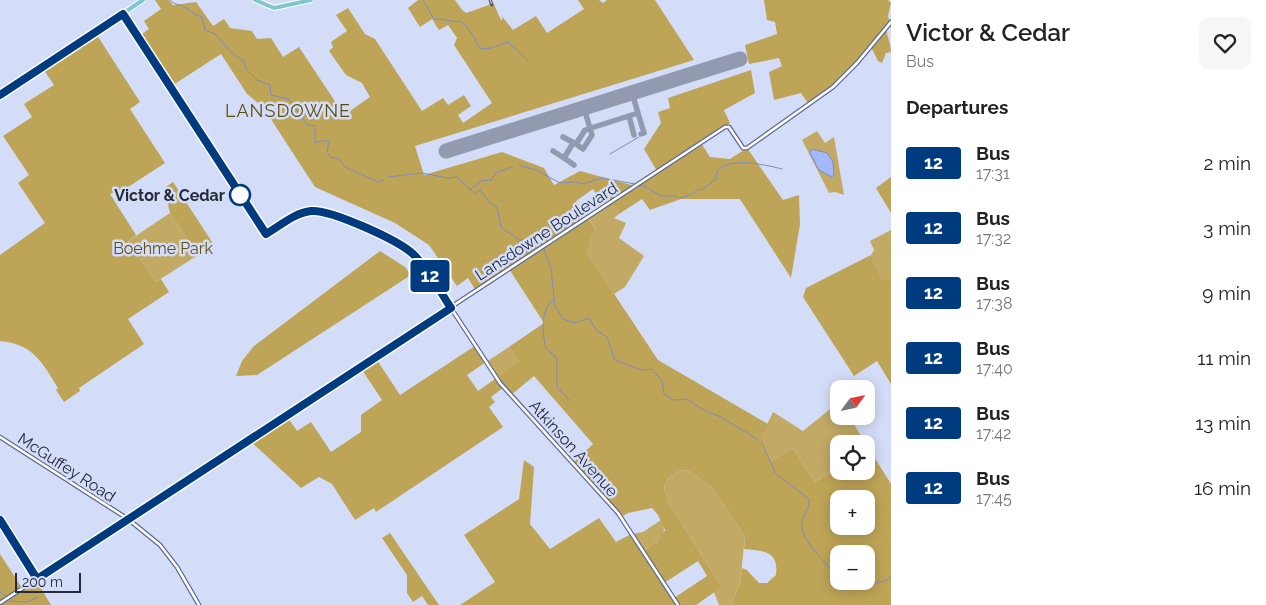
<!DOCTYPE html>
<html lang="en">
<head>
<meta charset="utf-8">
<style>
  :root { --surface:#fff; --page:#f6f6f6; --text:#222; --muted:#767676 }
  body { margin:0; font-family:Raleway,sans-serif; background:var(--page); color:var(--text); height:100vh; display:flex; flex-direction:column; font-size:19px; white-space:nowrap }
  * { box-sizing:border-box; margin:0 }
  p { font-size:16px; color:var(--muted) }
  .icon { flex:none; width:28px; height:28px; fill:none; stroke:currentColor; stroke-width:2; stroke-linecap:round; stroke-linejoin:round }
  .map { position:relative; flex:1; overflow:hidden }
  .panel { display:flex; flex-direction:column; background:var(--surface); width:375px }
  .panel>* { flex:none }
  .badge { padding:0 10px; border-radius:4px; font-size:18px; line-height:32px }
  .needle { width:32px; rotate:57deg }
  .buttons { position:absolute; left:830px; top:380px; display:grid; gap:10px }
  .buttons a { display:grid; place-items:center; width:45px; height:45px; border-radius:10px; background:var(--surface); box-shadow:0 2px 12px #0003; font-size:25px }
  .scale { position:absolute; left:15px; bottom:12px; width:66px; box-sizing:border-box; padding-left:5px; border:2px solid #242a3a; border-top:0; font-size:14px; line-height:18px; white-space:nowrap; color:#242a3a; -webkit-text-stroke:4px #d4ddf7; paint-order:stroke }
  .map>.badge { position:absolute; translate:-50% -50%; box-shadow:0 0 0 2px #fff }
  h2 { padding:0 15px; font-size:19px; line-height:45px }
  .round { display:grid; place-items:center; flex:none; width:52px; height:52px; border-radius:10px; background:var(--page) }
  .overview { display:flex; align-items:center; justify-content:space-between; height:85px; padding:0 15px }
  h1 { font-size:24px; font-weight:600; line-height:38px }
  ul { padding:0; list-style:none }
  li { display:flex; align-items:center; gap:15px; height:65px; padding:0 15px }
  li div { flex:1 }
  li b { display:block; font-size:19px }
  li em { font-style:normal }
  li .badge { min-width:55px; font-weight:700; text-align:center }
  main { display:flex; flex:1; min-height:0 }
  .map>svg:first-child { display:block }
  .green { fill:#c2aa65; fill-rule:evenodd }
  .forest { fill:#bea457; fill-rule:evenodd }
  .water { fill:#a3b8fd; stroke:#7d8dc2 }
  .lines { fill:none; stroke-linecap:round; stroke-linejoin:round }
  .stream { stroke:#7d8dc2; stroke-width:1 }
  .taxiway { stroke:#929ab0; stroke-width:5.5 }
  .runway { stroke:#929ab0; stroke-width:15 }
  .minor-casing { stroke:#5d6990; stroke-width:5 }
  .major-casing { stroke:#fff; stroke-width:6 }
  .minor { stroke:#fff; stroke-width:2.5 }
  .major { stroke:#80c6d1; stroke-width:4 }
  .rail-casing { stroke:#505769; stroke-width:3 }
  .rail { stroke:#d4ddf7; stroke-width:1; stroke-dasharray:4; stroke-linecap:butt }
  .line-casing { stroke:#fff; stroke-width:11 }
  .line { stroke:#003b80; stroke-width:8 }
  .stop-dot { fill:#fff; stroke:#003b80; stroke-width:2.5 }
  .labels { text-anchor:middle; stroke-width:5; stroke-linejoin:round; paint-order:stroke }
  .stop-label { font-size:16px; font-weight:bold; fill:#242a3a; stroke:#d4ddf7; text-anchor:end }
  .street-label { font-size:16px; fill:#242a3a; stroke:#d4ddf7 }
  .park-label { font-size:16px; fill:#635015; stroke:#d4ddf7 }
  .neighbourhood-label { font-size:18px; letter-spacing:1px; fill:#604d10; stroke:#d4ddf7 }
</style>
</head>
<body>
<main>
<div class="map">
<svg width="891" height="605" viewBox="0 0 891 605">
  <rect width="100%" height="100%" fill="#d4ddf7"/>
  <path class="green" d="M817,131l8,12 9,-6 10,58 -9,-3 -6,1 -27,-53zM811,150l21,9v17l-13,-6 -9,-17z
    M611,202l8,12 -5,4 12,5 -7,15 25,18 -19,31 -11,7 -27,-41 8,-25 -7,-11z
    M170,213l28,42 -42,27 -28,-41z
    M891,230v47l-9,5 -11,-27 3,-5 -4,-9z
    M509,347l12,14 -24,17 -11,-16z
    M839,402v14h10l17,28h-27v23l-24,15 -22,-34 -21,13 -13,-20 14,-29 30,19z
    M688,470l24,17 33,49 -5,48 -9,21h-12l-5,-13 8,-5 -53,-83 -5,-17 4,-9 11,-7z
    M661,520c9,17 -5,22 -18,31l-12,-17 12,-2z"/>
  <path class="forest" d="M155,0h14l4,5 23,-3 17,24 11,-7 6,9 22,3 5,8 14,-1 12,19 16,-10 45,68 26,-18 -8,-14 -16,-8 -17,-24 4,-4 -2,-5 16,-11 -11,-16 12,-7 17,26 10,5 47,72 21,-13 5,7 16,-10 7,11 -13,9 5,8 29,-20 -38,-58 3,-7 -9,-13 -9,5 -7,-11 -12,8 -12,-19 10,-8h37l7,10 4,3 23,-8v-5h3l9,20 2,-1 -2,-4 12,15 23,-14 11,17 37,-24 -6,-9h21l4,3 4,-3h48l39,60 -279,86 9,29 78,-23 42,16 10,17 26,-14 55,15 22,-15 -13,-22 17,-26 -3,-11 12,-4 -2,-10 83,-28 4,23 -31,17 6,13 -29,20 9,14 20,2 17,-11 36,52 16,-5 1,29 -9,54 -51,-79h-59l-31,11 -8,-11 -23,15 -8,-12 -7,4 -11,-17 -17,12 19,27 -8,25 71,107 110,64 -8,17 12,20 21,-13 22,34 24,-15v4h27v-21l3,-1 22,35v121h-160l9,-21 2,-16 5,2 12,13h8l9,-8c3,-25 -13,-24 -32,-26l1,-13 -33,-49 -24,-17 -9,1 -11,7 -4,9 5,17 53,83 -26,18h-236l35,-23 -31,-47 55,-36 5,-39 10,7 -4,57 20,25 49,-31 17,24 15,-8 12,17 14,-9 8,-12 -7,-15 -6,-7 -24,5 -7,4 -48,-54 20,-19 -59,-68 -23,19 -7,-8 -13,10 4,5 -6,5 14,20 -127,85 -2,-4 -19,12 -23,-36 -13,-7 -18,11 -52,-48 37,-25 11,16 14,-9 20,30 30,-20v-17l21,-15 -22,-33 15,-10 25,38 75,-49 11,16 -19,13 11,16 42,-30 -11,-14 35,-24 -35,-54 -33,22 -8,-13 -11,8 -28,-41 -34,-22 -80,-36 -52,-80 -16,-13 -26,-40 -51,33 -32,-50 11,-8 -5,-8 17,-12zM839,499h27v27h-27zM839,554h27v27h-27zM698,561l9,15 -33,22 -10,-15z
    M764,0h124l3,3 -3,13 2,7 -4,5c1,9 5,15 5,24l-5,1 -4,10 -4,-2 -7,-14 -38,40 -24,18 -8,-12 -27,7 -5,-28 13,-6 -3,-8 -30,6 -4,-19 32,-11 -2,-12 -8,-2z
    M95,32l45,70 -10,7 35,54 -40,26 -15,5 26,41 -8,6 28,41 5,-3 8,13 -41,27 16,25 -65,44 1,3 -16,11 -8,-12 2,-2c-16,-26 -25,-44 -58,-47v-86l45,-32 -27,-40 11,-8 -26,-39 29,-19 -8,-13 30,-19 -12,-18z
    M891,177v36l-15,-25z
    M173,182l41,63 -16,10 -28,-42 -6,-25z
    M380,251l25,16 6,8 -154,100 -21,1 6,-15 12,-15z
    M871,255l11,26 9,-4v107l-14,-23 -23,15 -51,-79 3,-9z
    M390,533l49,72h-11l-6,-9 -9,6 -6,-9v-18l-25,-37z
    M0,554l22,34 14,-8 15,25h-51z"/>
  <path class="water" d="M812,149l15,4 6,9 1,13 -2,2 -13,-7 -9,-17z"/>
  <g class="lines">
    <path class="stream" d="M170,0c6,6 10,4 16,8 6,3 8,7 16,9l3,13 10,4 19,21 9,5 4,10 10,10 13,5 1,10 18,4 18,26 8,1v17l10,-3 4,2 -2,9 3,6 9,2 6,8 33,15 6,-2
      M423,0l11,19c9,-1 19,4 26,2 9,6 15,18 20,28l11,-1 17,-6 20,19
      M610,154l29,-17
      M519,165l17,5 24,13 15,-1 8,2 19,-6 33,6
      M389,177l33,-4 26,5 9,-1 18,17 5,-4 10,13 7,4 4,20 18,13h14l8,5
      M637,186h7l17,10h16l2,2 12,-3 8,-6 3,1 14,-11c-1,-26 51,-14 66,-10
      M471,189l10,-8 10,-1 5,-7 16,-6
      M544,250l7,19 4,37 8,13 11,4 15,-5 8,13 10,6 8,23 26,10 11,-1 10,12 2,13 9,6 14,-1 18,12 16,6 36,22
      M554,298c-14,14 -12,32 -8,51l9,7 2,5v26l12,13
      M761,441l15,33 33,25c2,11 -10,18 -7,29 4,19 23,31 33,48 3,4 3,9 5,14 4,1 47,-9 49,-11l2,-4
      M0,592l6,4
      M9,601l18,1 11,-5"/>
    <path class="taxiway" d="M632,93l12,40 -3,1
      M629,116l5,19
      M563,137l13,7 9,-14 53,-17
      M576,144l7,5 9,-14 -8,-27
      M553,151l11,7 9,-15
      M564,158l10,7"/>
    <path class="runway" d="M446,151l294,-92"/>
    <defs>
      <path id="minor" d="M451,308l49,75 118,130 60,92
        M0,437l128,82 32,26 17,22 22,38
        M0,520l37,59
        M0,603l725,-476h4l14,21h4l86,-61 24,-24 34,-41"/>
      <path id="major" d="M255,0l19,8 37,-8
        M0,95l143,-95"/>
    </defs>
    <use href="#minor" class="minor-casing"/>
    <use href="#major" class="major-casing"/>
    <use href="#minor" class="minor"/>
    <use href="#major" class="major"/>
    <defs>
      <path id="rail" d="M490,0l2,5"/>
    </defs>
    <use href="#rail" class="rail-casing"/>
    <use href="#rail" class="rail"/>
  </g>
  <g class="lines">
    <defs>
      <path id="line" d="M0,95l123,-81 143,220c14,-8 28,-21 45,-23 19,-2 87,29 102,43 15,14 26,36 38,54l-414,271 -37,-59"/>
    </defs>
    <use href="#line" class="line-casing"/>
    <use href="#line" class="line"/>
  </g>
  <circle class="stop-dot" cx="240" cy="195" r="10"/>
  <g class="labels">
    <g class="stop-label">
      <text x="225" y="201">Victor &amp; Cedar</text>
    </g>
    <g class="street-label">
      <text transform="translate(546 231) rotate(-33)" y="6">Lansdowne Boulevard</text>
      <text transform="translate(574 448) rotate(48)" y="6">Atkinson Avenue</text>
      <text transform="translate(67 467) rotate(33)" y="6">McGuffey Road</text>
    </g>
    <g class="park-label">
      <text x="163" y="254">Boehme Park</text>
    </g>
    <g class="neighbourhood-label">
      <text x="288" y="117">LANSDOWNE</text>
    </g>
  </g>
</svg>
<div class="buttons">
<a><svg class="needle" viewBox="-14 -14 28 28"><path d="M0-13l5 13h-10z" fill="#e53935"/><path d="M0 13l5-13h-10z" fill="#767676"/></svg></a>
<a><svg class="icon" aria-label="locate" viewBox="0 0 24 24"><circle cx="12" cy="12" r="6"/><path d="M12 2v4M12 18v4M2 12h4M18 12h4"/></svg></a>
<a>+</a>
<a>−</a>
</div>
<div class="scale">200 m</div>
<b class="badge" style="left:430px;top:276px;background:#003b80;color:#fff">12</b>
</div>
<section class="panel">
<div class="overview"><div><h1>Victor &amp; Cedar</h1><p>Bus</p></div><a class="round"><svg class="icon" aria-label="heart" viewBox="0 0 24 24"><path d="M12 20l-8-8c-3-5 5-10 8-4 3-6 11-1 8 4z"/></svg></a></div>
<h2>Departures</h2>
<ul>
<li><span class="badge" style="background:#003b80;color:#fff">12</span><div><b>Bus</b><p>17:31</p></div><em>2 min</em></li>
<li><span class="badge" style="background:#003b80;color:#fff">12</span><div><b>Bus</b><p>17:32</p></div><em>3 min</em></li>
<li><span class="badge" style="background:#003b80;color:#fff">12</span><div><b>Bus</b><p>17:38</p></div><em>9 min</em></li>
<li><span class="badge" style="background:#003b80;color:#fff">12</span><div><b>Bus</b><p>17:40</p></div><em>11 min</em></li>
<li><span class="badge" style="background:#003b80;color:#fff">12</span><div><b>Bus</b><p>17:42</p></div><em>13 min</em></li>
<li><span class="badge" style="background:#003b80;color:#fff">12</span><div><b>Bus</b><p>17:45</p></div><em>16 min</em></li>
</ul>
</section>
</main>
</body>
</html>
